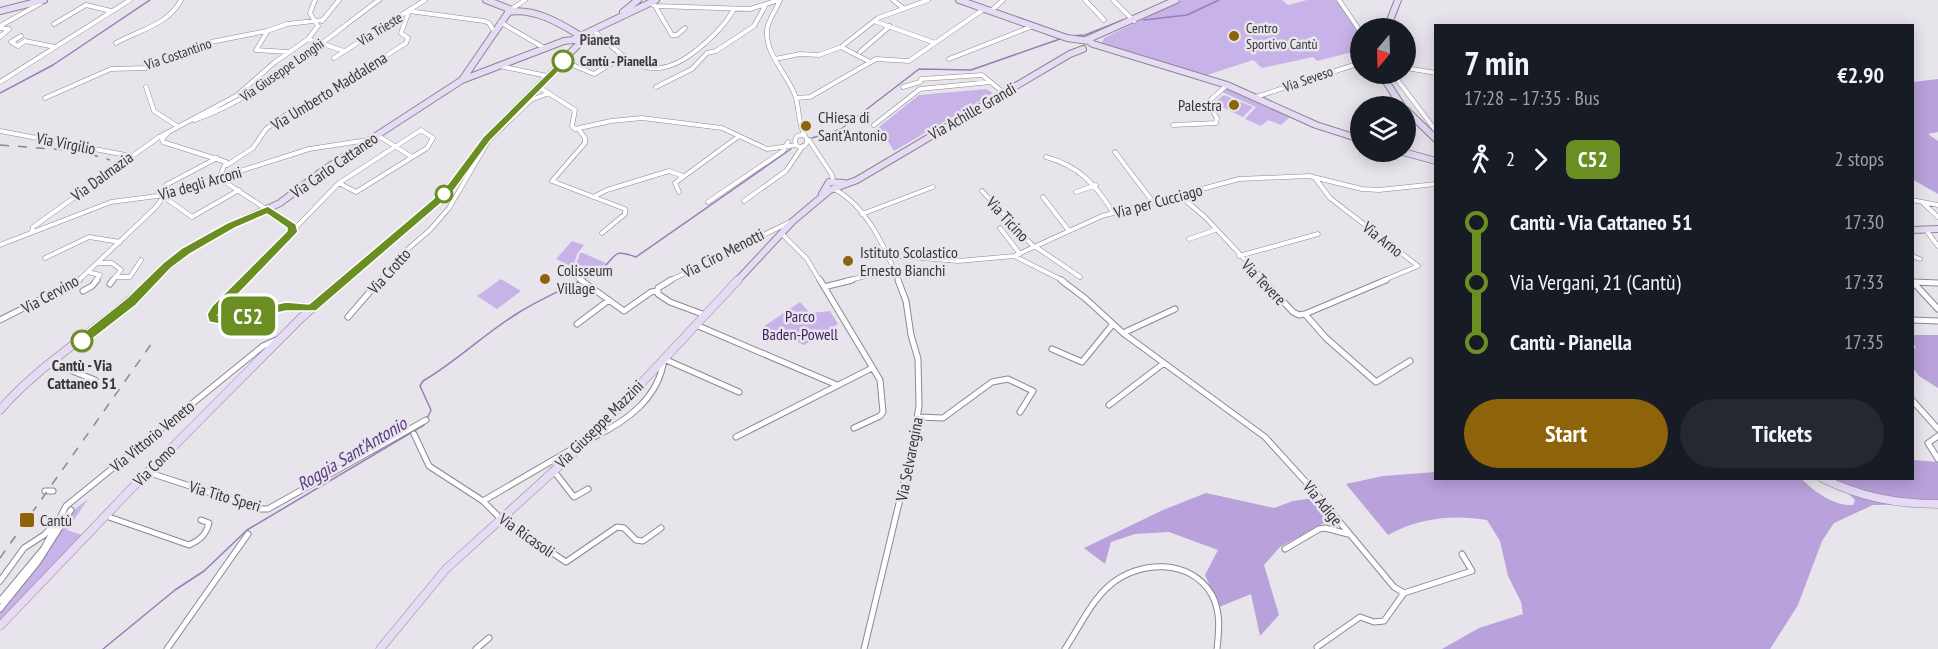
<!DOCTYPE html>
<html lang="en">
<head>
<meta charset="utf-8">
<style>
  :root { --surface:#171b24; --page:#242831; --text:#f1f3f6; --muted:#9ea1a6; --accent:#8f630a }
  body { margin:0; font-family:"PT Sans Narrow",sans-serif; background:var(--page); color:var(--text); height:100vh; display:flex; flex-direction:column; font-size:22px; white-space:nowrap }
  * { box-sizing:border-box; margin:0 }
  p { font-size:20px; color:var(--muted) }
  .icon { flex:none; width:33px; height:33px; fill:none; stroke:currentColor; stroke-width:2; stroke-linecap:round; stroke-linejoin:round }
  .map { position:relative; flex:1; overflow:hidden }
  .drawer { position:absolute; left:1434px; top:24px; width:480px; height:456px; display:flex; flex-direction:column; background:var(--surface); border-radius:0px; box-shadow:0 3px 15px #0003 }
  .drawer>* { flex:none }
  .badge { padding:0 12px; border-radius:9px; font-size:21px; line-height:39px }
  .needle { width:39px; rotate:199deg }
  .buttons { position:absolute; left:1350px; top:18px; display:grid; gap:12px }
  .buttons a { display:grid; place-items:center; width:66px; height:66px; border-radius:50%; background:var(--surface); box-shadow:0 3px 15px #0003; font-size:30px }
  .map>.badge { position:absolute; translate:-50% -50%; box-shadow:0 0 0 3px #fff }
  .legs { display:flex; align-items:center; gap:9px; height:66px; padding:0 30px; font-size:20px }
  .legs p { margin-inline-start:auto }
  .headline { display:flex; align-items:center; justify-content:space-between; height:102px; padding:0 30px }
  h1 { font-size:33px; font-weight:700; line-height:45px }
  .cta { display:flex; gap:12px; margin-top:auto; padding:12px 30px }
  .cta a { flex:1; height:69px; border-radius:36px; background:var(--accent); color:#fff; font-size:24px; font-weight:700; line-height:69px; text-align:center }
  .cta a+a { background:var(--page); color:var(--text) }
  ul { padding:0 30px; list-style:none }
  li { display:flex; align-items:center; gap:21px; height:60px; font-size:22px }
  li i { display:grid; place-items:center; width:9px; height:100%; margin:0 8px; background:currentColor }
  li i::after { content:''; width:15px; height:15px; margin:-8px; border:4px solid; border-radius:50%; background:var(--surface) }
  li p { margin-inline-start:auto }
  li:first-child i { background:linear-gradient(#0000 50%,currentColor 0) }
  li:last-child i { background:linear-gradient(currentColor 50%,#0000 0) }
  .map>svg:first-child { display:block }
  .green { fill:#c8b3e8 }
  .forest { fill:#b9a1dc }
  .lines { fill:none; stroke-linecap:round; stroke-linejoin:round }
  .stream { stroke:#967fb8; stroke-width:1.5 }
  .street-far1-casing { stroke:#8b8990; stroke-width:5 }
  .street-casing { stroke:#8b8990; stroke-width:7 }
  .secondary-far1-casing { stroke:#8b8990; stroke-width:8 }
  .secondary-casing { stroke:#8b8990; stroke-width:9 }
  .street-far1 { stroke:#fff; stroke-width:4 }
  .street { stroke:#fff; stroke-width:5 }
  .secondary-far1 { stroke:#e6daf5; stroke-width:6 }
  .secondary { stroke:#e6daf5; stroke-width:8 }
  .rail { stroke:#88878c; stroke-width:1.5; stroke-dasharray:9 9; stroke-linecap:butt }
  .line-1 { fill:#6b8e23; stroke:#fff; stroke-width:1.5 }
  .poi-dot { fill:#8f630a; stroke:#e7e4ec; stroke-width:2 }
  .stop-1-dot { fill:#fff; stroke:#6b8e23; stroke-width:3 }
  .labels { text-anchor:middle; stroke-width:5; stroke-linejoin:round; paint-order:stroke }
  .far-poi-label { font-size:14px; fill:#363538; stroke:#e7e4ec; text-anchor:start }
  .far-street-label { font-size:14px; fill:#363538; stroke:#e7e4ec }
  .far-stop-label { font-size:14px; font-weight:bold; fill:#363538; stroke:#e7e4ec; text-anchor:start }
  .far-neighbourhood-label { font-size:15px; font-weight:bold; fill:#46444a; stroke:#e7e4ec }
  .street-label { font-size:16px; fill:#363538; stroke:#e7e4ec }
  .poi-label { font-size:16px; fill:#363538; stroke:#e7e4ec; text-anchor:start }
  .park-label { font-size:16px; fill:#3f1d62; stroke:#e7e4ec }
  .stop-label { font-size:16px; font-weight:bold; fill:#363538; stroke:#e7e4ec }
  .water-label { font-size:18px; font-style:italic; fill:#5a3a82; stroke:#e7e4ec }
</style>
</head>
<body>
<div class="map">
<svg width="1938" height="649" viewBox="0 0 1938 649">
  <rect width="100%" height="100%" fill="#e7e4ec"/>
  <path class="green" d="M1182,0h100l6,5 19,-5h29l24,34v16l-43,11 -4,-4 -51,11 -9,-8 -46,15 -103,-29 -2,-3 2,-5z
    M1227,88l3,2 60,27 -9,8 -13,-5 -7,6 -16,-7 11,-12 -34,-15z
    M986,89l7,4 -99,58 -15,-24 40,-32z
    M1224,95l29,12 -10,10 -29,-14z
    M572,241l12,4 -7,9 -4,13 -17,-8z
    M580,253h3l23,10 -7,6 -16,9 -8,-10z
    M501,279l20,12 -24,18 -20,-13z
    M800,302l10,11 20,-2 8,13 -34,21 -41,-18z
    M88,499l-21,31 15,5 -82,86v-10l46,-58 24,-40z"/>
  <path class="forest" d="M1938,79v53l-10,2 10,7v53l-26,-15 1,-97z
    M1912,335h26v53l-19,-12 -6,-8v-19l3,-1 -3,-5z
    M1913,460l25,2v42l-65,1 -39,18 -12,18 -24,64 -28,44h-328l37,-21 44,-14 -2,-12 -13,-26 -8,-35 -13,-21c-33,-6 -70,-2 -99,15l-42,-51 37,-8 52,-4 1,6h365c13,14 33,28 52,27l2,-5 -22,-21 79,-1z
    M1206,493l68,15 19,-7 22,-3 18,20 -53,29 -16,18 15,50 -19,21 -9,-42 -32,13 -14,-32 13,-25 -49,-18 -34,2 -24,8 -6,22 -21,-16 79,-38z"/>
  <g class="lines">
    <path class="stream" d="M1144,20l43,-5 32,-15
      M1070,36l15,-1 38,-15
      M0,93l53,-28 97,-65
      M812,138l29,-9 78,-60 52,1 89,-31
      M584,279c6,-3 13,-6 18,-10 16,-15 11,-20 34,-12l155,-108
      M103,649l72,-59 29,-19 43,-41 177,-105 7,-15 -11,-24 3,-5c34,-20 61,-47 95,-68 19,-12 41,-22 62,-32"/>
    <defs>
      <path id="street-far1" d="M780,0c-4,10 -12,20 -13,30 -2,24 20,44 28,65 5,14 2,27 10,41
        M893,0l10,8
        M1085,0l19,20
        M1113,0l21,21
        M1339,0l21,31
        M650,3l5,3 95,3 29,-9
        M655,6l17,29h5l8,-7
        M510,10l15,-10
        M991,11l12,-11
        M322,21l17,-21
        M874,21l61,22
        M500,22l46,27
        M54,24l32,-19 25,6
        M0,26l41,-23
        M0,28l9,1 -9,8
        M593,30c34,30 56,56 100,23 17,-13 31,-26 41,-44
        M267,32l-11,18 32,2
        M21,36l-10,6 7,4 7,-5 30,6
        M308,39l36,12
        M116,43c23,-13 52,-18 65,-43
        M841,47l29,15
        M860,52l30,-26
        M334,58l91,-58
        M775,59l25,-5 19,1 22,-8 37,-29 50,-18
        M949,59l84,-33
        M563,61l31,13 30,-18
        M500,66l47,10
        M1406,68l30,5
        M1393,74l43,57
        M0,82l130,-82
        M541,83l1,6 33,21 -3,16 3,3 36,-8 31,-3 80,10 45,21 29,-4
        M146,87l8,24 23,15
        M656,87l36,-18 15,-16 9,-2 38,-25 11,-20
        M903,87l17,-5 1,-3 61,-4 22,18
        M1256,97l104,-34
        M45,98l66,-29 35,-1 65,-26 56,-11 20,-7 36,-4
        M796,98l14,-1 66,-38 33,2 75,-52
        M194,120c64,-21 130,-80 185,-120
        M874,125l46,-36 71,-7
        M1173,125l43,-2 1,-5 -10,-15 20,-18
        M421,130l12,8 -6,10 -71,44 -17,-9z
        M579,130l6,8v5l-33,38 73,28v5l-23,19
        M0,131l131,25
        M168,133l-6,6 1,3 63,20 -7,16
        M795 141a6 6 0 1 1 12 0a6 6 0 1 1-12 0Z
        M377,135l35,22
        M809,140l23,35 1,7
        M1115,152l38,50
        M1046,157c33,9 49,27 67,55
        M227,165l26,-17 13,-19 18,-13 47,-25 75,-48 2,-5 -7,-5 8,-22 75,10 5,2 5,8
        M219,178l73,48 1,4
        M1315,178l15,20 88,68 -36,15
        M166,185l51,-27
        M834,189c33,17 51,59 65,92
        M982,191l52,56
        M679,192l-4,-9 64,-47
        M1076,192l20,-7
        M1179,195l26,22 60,64
        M164,197l28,20 47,-27
        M593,197l14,-7 62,-19 14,5
        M1043,197l26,34
        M1912,200l26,5
        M744,201l42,-30 17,-25
        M708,202l75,-51 5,-9
        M1924,204l14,13
        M862,214l71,-27
        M1000,228l20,26
        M1926,230l12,16
        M32,231l1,-4 126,-90 77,-41 39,-34 33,-23 10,-13 -8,-13 5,-13
        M781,233l26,26 13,22
        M1189,239l26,-9
        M0,245l111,-43 54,-7 144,-46 59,-9
        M1036,247l44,30
        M886,255l72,6 56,-5 88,-40 137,-37 70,-3 53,13 17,1 57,-6
        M1014,256l50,25
        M1239,256l79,-22
        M1912,256l8,3
        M45,258l44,-21 31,5
        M97,263h15l9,7 -9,11
        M88,272l12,3 -5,6
        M117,277h13l11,-17
        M577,277l6,4
        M78,281l77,-73 10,-13
        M244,281l95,-98
        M379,281l23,-27 28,-24 19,-22 40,-68 42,-40 18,-7
        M669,281l121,-59
        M846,281l47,-12"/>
      <path id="street" d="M245,280l-29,29 -4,8 12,4 62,-15 25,2
        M581,280l43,31 27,-19 6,-1
        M671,280l-13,8v6l12,8 35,13
        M820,280l60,100 3,32 -3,4 -26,12
        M1061,280l25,19 37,34 142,104 49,54 80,96 10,6 68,-22 -10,-17
        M1263,280l30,32 6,3 6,-1 21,24 50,44 34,-21
        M1912,281l26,28
        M1914,282l24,1
        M110,284l3,-4
        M824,287l28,-7
        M83,291l9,-5 5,-6
        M1305,314l81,-34
        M348,317l32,-37
        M0,320l79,-40
        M1912,320l26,1
        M577,324l32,-24
        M696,325l141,60
        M1123,333l52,-24
        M1052,349l30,13 31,-38
        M52,363l43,17
        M1912,400l26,29
        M1109,405l55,-42
        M918,417l25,1 49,-36 16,-3 25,12 -13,21
        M414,434l15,32 54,35 96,-56
        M1938,436l-10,7 10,16
        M594,437c33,-16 65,-39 70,-78l75,33
        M736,437l136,-69
        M553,470l21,27 14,-8
        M147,472l113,37h8l158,-89
        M45,491h8
        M483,501l17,17 66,44 51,-35 7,1 12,12 7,1 18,-13
        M106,516l83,29c11,-5 17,-10 20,-22l-8,-3
        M1285,549l34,-20 6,-1 23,6
        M0,581l24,-33 20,-13 10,-10
        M0,601l44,-53 22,-42 197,-160 18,-8
        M0,609l38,-47 33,-52
        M1317,647l43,-30 14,5 10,-1 20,-28
        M167,649l81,-115
        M476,649l13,-11
        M864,649l48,-200 7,-43 -1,-47 -7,-24 -5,-34 -8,-21
        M1065,649c14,-21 26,-48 45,-64 29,-25 81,-27 102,10 9,17 7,35 5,54"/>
      <path id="secondary-far1" d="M486,0l26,10
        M959,0l108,38 22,3 4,3
        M0,11l44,-11
        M508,12c26,-4 50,10 71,23
        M623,12l15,-12
        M1387,28l11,-28
        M574,39l82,-39
        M1086,40l90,-40
        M1093,44l134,41 89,40 44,14
        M558,65l35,-35
        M1381,74l21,32
        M462,80l48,-70
        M1406,110l30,29
        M1403,152l33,9
        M822,194l7,-12 15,1
        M1912,230l26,-1
        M151,281l35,-30 45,-25 49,-23 45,-34 137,-89 102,-39 20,-2
        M344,281l101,-87 41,-55 76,-76
        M737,281l56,-60 37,-31 27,-10 213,-126 13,-5"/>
      <path id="secondary" d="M0,410c44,-51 105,-83 152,-130
        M1822,478c38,19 74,26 116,26
        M0,626l131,-137 170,-171 44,-38
        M380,649l66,-80 142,-129 150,-160"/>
    </defs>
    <use href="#street-far1" class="street-far1-casing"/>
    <use href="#street" class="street-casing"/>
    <use href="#secondary-far1" class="secondary-far1-casing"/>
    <use href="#secondary" class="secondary-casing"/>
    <use href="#street-far1" class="street-far1"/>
    <use href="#street" class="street"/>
    <use href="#secondary-far1" class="secondary-far1"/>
    <use href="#secondary" class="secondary"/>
    <path class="rail" d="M0,145l79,6 31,9
      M0,558l152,-215"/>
  </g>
  <path class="line-1" d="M563,58l4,1v4l-77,78 -35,48 -16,16 -123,106h-30l-62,14 -15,-3 -2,-8 5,-8 75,-75v-3l-20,-14 -32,14 -45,26 -19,14 -35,37 -50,39h-8v-7l49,-39 36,-35 19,-15 45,-25 41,-17 28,18 2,8 -80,83 6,1 62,-14 23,2 123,-104 16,-16 35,-47z"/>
  <g class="poi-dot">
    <circle cx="1234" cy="36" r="6"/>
    <circle cx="1234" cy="105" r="6"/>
    <circle cx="806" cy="126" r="6"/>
    <circle cx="848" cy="261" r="6"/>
    <circle cx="545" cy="279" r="6"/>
    <rect x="19" y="512" width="16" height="16" rx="3"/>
  </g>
  <g class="stop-1-dot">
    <circle cx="563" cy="61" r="10"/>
    <circle cx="444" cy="194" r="8"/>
    <circle cx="82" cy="341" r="10"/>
  </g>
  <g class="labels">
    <g class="far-poi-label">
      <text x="1246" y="33">Centro<tspan x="1246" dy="16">Sportivo Cantù</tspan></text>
    </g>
    <g class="far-street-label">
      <text transform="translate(380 29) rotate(-32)" y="5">Via Trieste</text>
      <text transform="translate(178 54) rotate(-19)" y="5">Via Costantino</text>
      <text transform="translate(282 70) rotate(-35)" y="5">Via Giuseppe Longhi</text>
      <text transform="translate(1308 79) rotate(-19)" y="5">Via Seveso</text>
    </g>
    <g class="far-stop-label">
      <text x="580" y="66">Cantù - Pianella</text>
    </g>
    <g class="far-neighbourhood-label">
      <text x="600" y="45">Pianeta</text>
    </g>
    <g class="street-label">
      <text transform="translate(329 91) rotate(-32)" y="6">Via Umberto Maddalena</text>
      <text transform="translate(972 111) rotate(-30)" y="6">Via Achille Grandi</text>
      <text transform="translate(66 143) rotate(11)" y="6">Via Virgilio</text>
      <text transform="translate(334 165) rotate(-35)" y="6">Via Carlo Cattaneo</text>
      <text transform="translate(102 176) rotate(-36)" y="6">Via Dalmazia</text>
      <text transform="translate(200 183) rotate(-16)" y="6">Via degli Arconi</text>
      <text transform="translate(1158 201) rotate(-15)" y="6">Via per Cucciago</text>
      <text transform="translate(1008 219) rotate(47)" y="6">Via Ticino</text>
      <text transform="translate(1383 239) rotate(38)" y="6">Via Arno</text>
      <text transform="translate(723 253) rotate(-27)" y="6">Via Ciro Menotti</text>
      <text transform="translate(389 271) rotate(-48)" y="6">Via Crotto</text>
      <text transform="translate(1264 282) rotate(46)" y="6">Via Tevere</text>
      <text transform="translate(50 294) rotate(-29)" y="6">Via Cervino</text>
      <text transform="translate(599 424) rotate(-45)" y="6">Via Giuseppe Mazzini</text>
      <text transform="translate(152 436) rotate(-39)" y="6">Via Vittorio Veneto</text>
      <text transform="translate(909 459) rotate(-79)" y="6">Via Selvaregina</text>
      <text transform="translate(154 465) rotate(-45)" y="6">Via Como</text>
      <text transform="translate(225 496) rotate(16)" y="6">Via Tito Speri</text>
      <text transform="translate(1323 503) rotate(51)" y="6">Via Adige</text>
      <text transform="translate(527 535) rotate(35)" y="6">Via Ricasoli</text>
    </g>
    <g class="poi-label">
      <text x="1222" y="111" text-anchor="end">Palestra</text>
      <text x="818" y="123">CHiesa di<tspan x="818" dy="18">Sant'Antonio</tspan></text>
      <text x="860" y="258">Istituto Scolastico<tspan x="860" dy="18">Ernesto Bianchi</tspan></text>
      <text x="557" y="276">Colisseum<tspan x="557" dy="18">Village</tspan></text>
      <text x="40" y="526">Cantù</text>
    </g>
    <g class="park-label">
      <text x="800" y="322">Parco<tspan x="800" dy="18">Baden-Powell</tspan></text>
    </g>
    <g class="stop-label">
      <text x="82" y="371">Cantù - Via<tspan x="82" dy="18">Cattaneo 51</tspan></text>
    </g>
    <g class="water-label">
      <text transform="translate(352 454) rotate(-31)" y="6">Roggia Sant'Antonio</text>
    </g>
  </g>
</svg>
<div class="buttons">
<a><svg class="needle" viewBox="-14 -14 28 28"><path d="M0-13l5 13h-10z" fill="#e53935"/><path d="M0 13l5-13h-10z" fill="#9ea1a6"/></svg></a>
<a><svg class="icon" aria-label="layers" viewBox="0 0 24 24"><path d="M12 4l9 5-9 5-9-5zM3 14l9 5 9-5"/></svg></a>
</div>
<b class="badge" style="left:248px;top:316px;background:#6b8e23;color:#fff">C52</b>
<section class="drawer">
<div class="headline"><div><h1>7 min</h1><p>17:28 – 17:35 · Bus</p></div><b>€2.90</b></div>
<div class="legs"><svg class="icon" aria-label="walk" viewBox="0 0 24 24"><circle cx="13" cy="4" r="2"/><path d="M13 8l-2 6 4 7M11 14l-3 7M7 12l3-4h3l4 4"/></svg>2<svg class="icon" aria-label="forward" viewBox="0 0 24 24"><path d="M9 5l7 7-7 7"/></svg><b class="badge" style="background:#6b8e23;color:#fff">C52</b><p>2 stops</p></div>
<ul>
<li><i style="color:#6b8e23"></i><b>Cantù - Via Cattaneo 51</b><p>17:30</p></li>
<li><i style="color:#6b8e23"></i><span>Via Vergani, 21 (Cantù)</span><p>17:33</p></li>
<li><i style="color:#6b8e23"></i><b>Cantù - Pianella</b><p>17:35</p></li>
</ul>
<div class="cta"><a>Start</a><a>Tickets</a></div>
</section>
</div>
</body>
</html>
